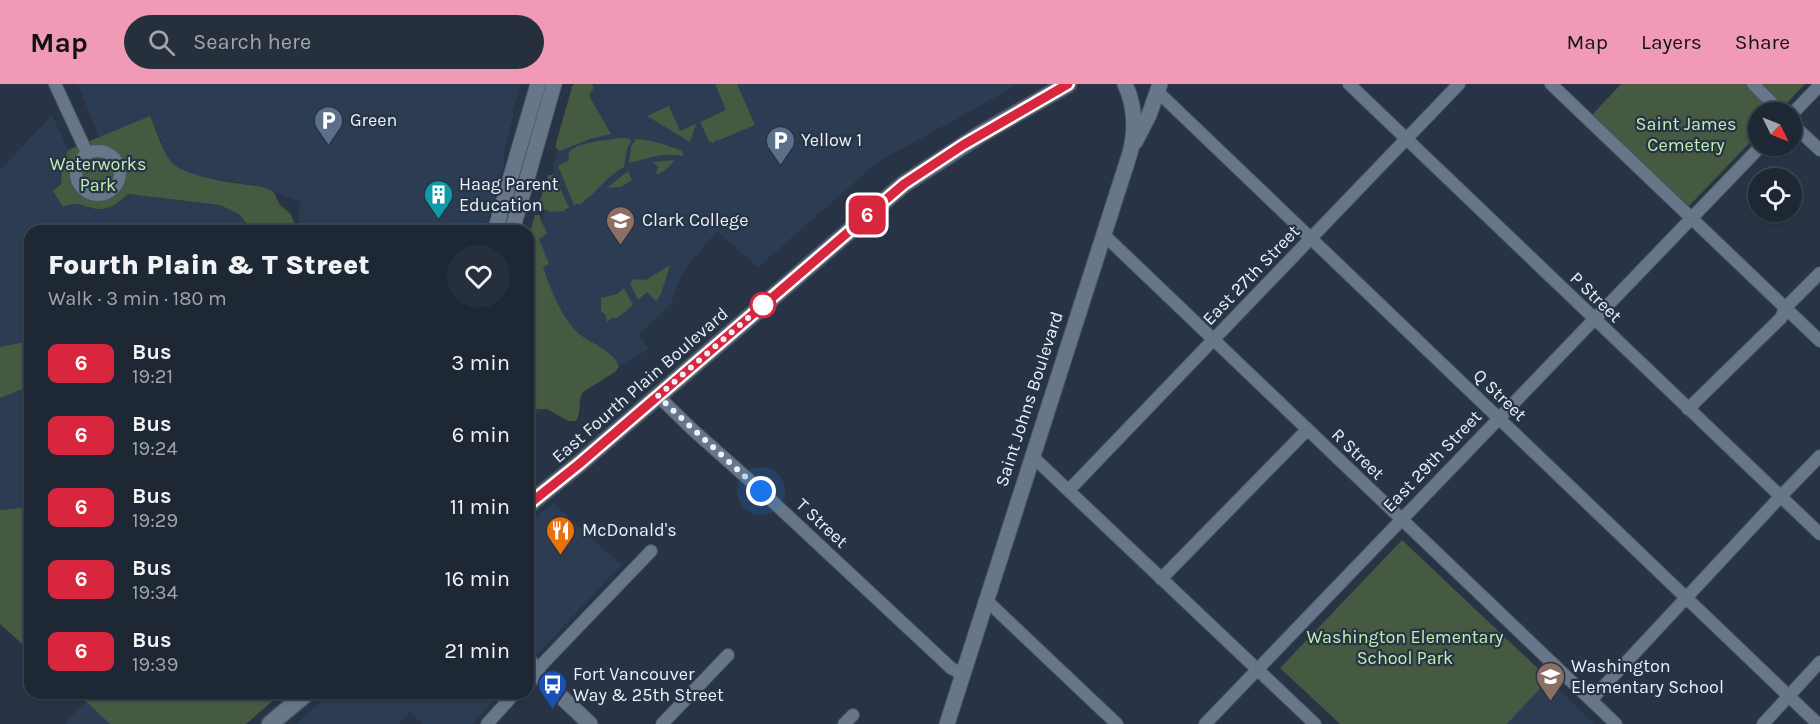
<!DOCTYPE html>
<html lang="en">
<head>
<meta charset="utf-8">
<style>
  :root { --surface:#1e2734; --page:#262f3c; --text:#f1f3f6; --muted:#a1a5ac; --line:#3c444f; --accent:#f09ab5 }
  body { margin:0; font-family:Karla,sans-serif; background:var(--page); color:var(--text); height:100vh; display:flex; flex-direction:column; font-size:22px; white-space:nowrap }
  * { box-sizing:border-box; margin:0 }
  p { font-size:20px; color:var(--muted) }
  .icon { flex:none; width:33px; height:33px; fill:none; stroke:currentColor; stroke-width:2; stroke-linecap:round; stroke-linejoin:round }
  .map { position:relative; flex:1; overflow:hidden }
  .sheet { position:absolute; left:24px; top:141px; width:510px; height:474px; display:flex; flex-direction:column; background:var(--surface); border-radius:18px; box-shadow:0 2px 4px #0004,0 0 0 2px var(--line) }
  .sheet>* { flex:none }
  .badge { padding:0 12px; border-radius:9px; font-size:21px; line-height:39px }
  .needle { width:39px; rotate:133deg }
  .buttons { position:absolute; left:1748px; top:18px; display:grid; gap:12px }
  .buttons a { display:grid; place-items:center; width:54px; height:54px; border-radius:50%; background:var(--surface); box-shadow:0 2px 4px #0004,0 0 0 2px var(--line); font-size:30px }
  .you { position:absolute; width:30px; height:30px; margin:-15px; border:4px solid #fff; border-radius:50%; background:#1a73e8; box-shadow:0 0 0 9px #1a73e833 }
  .map>.badge { position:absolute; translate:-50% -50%; box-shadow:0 0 0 3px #fff }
  .round { display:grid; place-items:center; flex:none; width:63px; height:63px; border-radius:32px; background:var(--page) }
  .headline { display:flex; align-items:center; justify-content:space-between; height:102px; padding:0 24px }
  h1 { font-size:28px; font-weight:800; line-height:45px }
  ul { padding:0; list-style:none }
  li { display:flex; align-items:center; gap:18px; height:72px; padding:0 24px }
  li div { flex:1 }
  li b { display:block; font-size:22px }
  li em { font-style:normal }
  li .badge { min-width:66px; font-weight:700; text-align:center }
  header { display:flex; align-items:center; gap:36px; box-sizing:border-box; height:84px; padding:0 30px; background:var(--accent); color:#111 }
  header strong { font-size:28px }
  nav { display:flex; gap:33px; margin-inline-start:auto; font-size:21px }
  .search { width:420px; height:54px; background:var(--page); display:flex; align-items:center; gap:15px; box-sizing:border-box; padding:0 21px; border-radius:33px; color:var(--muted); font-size:22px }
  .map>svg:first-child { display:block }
  .built { fill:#2c3d53 }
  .green { fill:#465941 }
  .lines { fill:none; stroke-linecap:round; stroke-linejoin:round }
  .minor-casing { stroke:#485361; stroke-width:14 }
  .tertiary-casing { stroke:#485361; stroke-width:17 }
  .secondary-casing { stroke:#485361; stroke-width:19 }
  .minor { stroke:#677689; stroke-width:12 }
  .tertiary { stroke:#677689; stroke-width:15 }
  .secondary { stroke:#677689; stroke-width:16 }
  .line-casing { stroke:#fff; stroke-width:14 }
  .line { stroke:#d7263d; stroke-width:9 }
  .walk { stroke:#e8f1fc; stroke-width:6; stroke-dasharray:0 10.8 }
  .stop-dot { fill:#fff; stroke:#d7263d; stroke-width:3 }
  .labels { text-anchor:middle; stroke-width:4.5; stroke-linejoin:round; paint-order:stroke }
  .poi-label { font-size:18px; fill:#e8f1fc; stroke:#283445; text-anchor:start }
  .park-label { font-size:18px; fill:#bff2b0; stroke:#283445 }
  .street-label { font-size:18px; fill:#e8f1fc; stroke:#283445 }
</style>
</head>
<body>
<header>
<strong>Map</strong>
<div class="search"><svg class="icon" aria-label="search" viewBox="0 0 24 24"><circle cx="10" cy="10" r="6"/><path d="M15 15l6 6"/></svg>Search here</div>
<nav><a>Map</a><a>Layers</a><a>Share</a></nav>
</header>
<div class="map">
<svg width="1820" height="640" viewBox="0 0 1820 640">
  <rect width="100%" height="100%" fill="#283445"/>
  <path class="built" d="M78,0h443l-9,29 2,1 -10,35v15l-19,67h-187l2,-29 -37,-15 -71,-12 -11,-6 -11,-8 -20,-45 -51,21z
    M574,0h444l-60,34 -79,43 -121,106 -41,-36 -32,38 -5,10 -9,25 -32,31 10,14 -121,69v-132l41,-189z
    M52,31l16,35 -6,19v10l-5,9 11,16 8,-1 5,3 38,-3 8,-9 93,11 19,9 14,17h-223v276l-30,3v-340z
    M553,419l68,62 -93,99v-139z
    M1549,595l45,45h-87z
    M332,609h169l-29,31h-49l-13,-12 -11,12h-103z
    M86,617l24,23h-45z"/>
  <path class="green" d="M574,0h18l2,3 -5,9 22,38 -21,5 -30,12 -5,-4 17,-60z
    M715,0h22l18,41 -36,15 -1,-1 -5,4 -4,-2 -9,-19 26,-12z
    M1621,0h184l-27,28h-20v22l-70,73 -96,-92z
    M669,22l11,25 16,-7 -6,18 -43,-26z
    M150,32c6,14 11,30 19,43 13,20 71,24 94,28l10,4 7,14 10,8 8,18h-45l-14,-17 -19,-9 -92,-11c-33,32 -42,1 -65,13l-10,-16 8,-7 1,-15 6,-19z
    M624,54l6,1 1,2 -4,8 -3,18c-18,9 -28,27 -45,38l-1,-2 -4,2 -16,-39 11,-6c-1,-3 -1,-7 1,-9 8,-9 42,-12 54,-13z
    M636,55c17,1 31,6 46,12l2,5c-20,-4 -36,2 -55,7l2,-16z
    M674,76c-4,7 -11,13 -18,14l2,-7 -5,-5z
    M628,87l4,9 -11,7 -14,1z
    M548,91h5l2,2 14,31 -4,1v2l-14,1 -13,-5z
    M535,131h4l8,19 -8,5 10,25 -6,3c8,23 18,50 36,67 13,10 35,17 40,33l-4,5 -32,20c-6,9 -1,20 -7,29h-8l-21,-12h-19v-170z
    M670,181l-9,29 -5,7 -9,-9 -9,8 -8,-17 4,-4 12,1z
    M624,204l9,17 -16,13h-5l-5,4 -2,-8 -4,-2v-14l16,-4z
    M30,257v45l-30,12v-51z
    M30,423v144l-30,-27v-114z
    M1402,456l147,139 -42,45h-167l-60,-56z
    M77,609h205l-36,31h-136z"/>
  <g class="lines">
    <defs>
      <path id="minor" d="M55,0l32,69
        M1349,0l471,450
        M1551,0l269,257
        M1753,0l28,28
        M1157,7l661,633
        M1791,31l29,-30
        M1791,39l29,27
        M76 89a22 22 0 1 1 44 0a22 22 0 1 1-44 0Z
        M1103,150l513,490
        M658,312l35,34 63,56 195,182 11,6
        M1688,325l93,-91 4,-10 35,-35
        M1032,372l283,268
        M1069,406l390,-406
        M1161,495l146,-149
        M986,516l131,124
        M528,595l123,-128
        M1591,616l189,-203 40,-41
        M487,640l28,-31
        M662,640l66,-69
        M844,640l9,-9
        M1205,640l556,-578
        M1763,640l57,-62"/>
      <path id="tertiary" d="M1135,58l14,-27 11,-31
        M495,147l43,-147
        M512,147l42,-147
        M528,574l7,14 55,52
        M947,640l183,-571c6,-23 5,-47 -5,-69"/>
      <path id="secondary" d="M528,421l51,-41 325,-280 77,-50 87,-50
        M270,640l37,-31"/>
    </defs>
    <use href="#minor" class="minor-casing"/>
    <use href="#tertiary" class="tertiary-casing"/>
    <use href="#secondary" class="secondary-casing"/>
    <use href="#minor" class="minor"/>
    <use href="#tertiary" class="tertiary"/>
    <use href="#secondary" class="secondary"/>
  </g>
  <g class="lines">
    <defs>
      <path id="line" d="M528,421l51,-41 325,-280 59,-39 105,-61"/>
    </defs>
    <use href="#line" class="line-casing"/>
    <use href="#line" class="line"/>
    <path class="walk" d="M761,407l-68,-62 -35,-33 112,-97 -7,6"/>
  </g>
  <defs>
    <symbol id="parking-pin" viewBox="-11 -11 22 30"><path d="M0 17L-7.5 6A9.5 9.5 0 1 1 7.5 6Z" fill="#5c6f8a" stroke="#283445"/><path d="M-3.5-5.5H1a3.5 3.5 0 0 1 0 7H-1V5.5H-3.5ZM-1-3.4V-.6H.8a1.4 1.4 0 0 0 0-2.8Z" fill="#fff"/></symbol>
    <symbol id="building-pin" viewBox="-11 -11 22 30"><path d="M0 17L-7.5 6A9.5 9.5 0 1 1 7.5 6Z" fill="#0f9aa8" stroke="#283445"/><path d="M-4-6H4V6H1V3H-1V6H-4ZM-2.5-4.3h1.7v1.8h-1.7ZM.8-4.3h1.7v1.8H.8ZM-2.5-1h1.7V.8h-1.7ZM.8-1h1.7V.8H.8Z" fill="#fff"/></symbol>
    <symbol id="university-pin" viewBox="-11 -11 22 30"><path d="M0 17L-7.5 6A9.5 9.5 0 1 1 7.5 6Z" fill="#8d6e63" stroke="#283445"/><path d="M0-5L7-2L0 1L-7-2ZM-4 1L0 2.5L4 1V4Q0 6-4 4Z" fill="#fff"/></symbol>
    <symbol id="restaurant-pin" viewBox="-11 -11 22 30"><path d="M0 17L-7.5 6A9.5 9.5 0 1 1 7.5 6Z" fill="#e8710a" stroke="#283445"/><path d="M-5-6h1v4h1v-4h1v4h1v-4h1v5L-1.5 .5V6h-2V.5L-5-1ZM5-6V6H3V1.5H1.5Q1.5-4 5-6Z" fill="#fff"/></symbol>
    <symbol id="school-pin" viewBox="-11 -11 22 30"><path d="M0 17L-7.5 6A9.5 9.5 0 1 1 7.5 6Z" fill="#8d6e63" stroke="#283445"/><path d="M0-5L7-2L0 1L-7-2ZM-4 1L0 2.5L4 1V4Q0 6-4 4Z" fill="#fff"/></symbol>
    <symbol id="bus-pin" viewBox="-11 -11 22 30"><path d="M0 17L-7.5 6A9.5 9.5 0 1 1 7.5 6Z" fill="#1a4fb4" stroke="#283445"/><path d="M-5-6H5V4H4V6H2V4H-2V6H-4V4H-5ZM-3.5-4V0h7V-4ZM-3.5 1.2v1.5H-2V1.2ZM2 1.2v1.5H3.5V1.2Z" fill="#fff"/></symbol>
  </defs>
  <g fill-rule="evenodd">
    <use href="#parking-pin" x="312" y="20" width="33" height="45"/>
    <use href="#parking-pin" x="764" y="40" width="33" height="45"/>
    <use href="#building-pin" x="422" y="94" width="33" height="45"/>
    <use href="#university-pin" x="604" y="120" width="33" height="45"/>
    <use href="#restaurant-pin" x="544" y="430" width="33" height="45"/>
    <use href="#school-pin" x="1534" y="576" width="33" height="45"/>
    <use href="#bus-pin" x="536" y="584" width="33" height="45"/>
  </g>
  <circle class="stop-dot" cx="763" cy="221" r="12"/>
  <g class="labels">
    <g class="poi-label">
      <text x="350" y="42">Green</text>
      <text x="801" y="62">Yellow 1</text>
      <text x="459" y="106">Haag Parent<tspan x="459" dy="21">Education</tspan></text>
      <text x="642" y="142">Clark College</text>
      <text x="582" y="452">McDonald's</text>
      <text x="1571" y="588">Washington<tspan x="1571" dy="21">Elementary School</tspan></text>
      <text x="573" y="596">Fort Vancouver<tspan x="573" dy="21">Way &amp; 25th Street</tspan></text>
    </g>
    <g class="park-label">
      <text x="1686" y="46">Saint James<tspan x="1686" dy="21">Cemetery</tspan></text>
      <text x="98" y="86">Waterworks<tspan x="98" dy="21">Park</tspan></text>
      <text x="1405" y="559">Washington Elementary<tspan x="1405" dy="21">School Park</tspan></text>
    </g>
    <g class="street-label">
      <text transform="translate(1251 191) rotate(-46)" y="6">East 27th Street</text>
      <text transform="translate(1596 213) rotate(44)" y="6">P Street</text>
      <text transform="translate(640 301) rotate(-41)" y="6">East Fourth Plain Boulevard</text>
      <text transform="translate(1500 311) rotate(44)" y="6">Q Street</text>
      <text transform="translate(1029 315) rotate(-72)" y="6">Saint Johns Boulevard</text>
      <text transform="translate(1358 370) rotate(44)" y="6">R Street</text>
      <text transform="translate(1432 377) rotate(-46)" y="6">East 29th Street</text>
      <text transform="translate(822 439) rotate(43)" y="6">T Street</text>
    </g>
  </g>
</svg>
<div class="buttons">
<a><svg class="needle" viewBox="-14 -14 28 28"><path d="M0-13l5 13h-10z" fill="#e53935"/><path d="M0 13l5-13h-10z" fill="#a1a5ac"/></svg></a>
<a><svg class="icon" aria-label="locate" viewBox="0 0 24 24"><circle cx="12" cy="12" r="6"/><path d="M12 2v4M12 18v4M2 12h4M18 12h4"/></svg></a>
</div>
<div class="you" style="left:761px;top:407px"></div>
<b class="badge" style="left:867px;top:131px;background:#d7263d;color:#fff">6</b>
<section class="sheet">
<div class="headline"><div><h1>Fourth Plain &amp; T Street</h1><p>Walk · 3 min · 180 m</p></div><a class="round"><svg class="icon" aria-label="heart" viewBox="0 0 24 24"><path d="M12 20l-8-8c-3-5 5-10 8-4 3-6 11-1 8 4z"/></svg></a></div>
<ul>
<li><span class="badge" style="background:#d7263d;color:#fff">6</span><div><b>Bus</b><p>19:21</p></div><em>3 min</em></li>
<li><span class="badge" style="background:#d7263d;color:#fff">6</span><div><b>Bus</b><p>19:24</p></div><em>6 min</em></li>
<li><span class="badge" style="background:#d7263d;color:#fff">6</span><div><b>Bus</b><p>19:29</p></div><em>11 min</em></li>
<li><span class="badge" style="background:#d7263d;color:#fff">6</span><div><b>Bus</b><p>19:34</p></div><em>16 min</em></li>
<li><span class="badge" style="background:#d7263d;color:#fff">6</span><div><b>Bus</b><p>19:39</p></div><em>21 min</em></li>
</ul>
</section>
</div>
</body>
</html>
